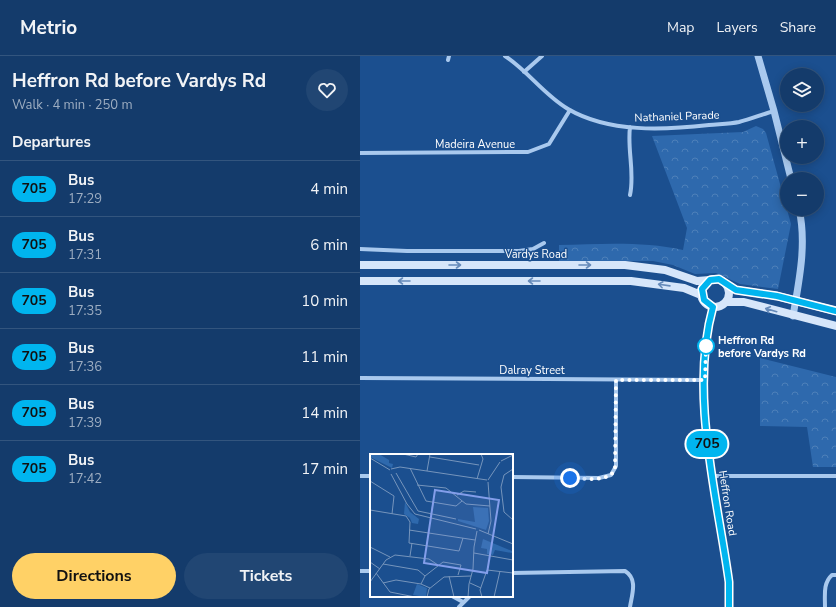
<!DOCTYPE html>
<html lang="en">
<head>
<meta charset="utf-8">
<style>
  :root { --surface:#143b6b; --page:#214673; --text:#f1f3f6; --muted:#9dadc1; --line:#33557e; --accent:#ffd166 }
  body { margin:0; font-family:"Nunito Sans",sans-serif; background:var(--page); color:var(--text); height:100vh; display:flex; flex-direction:column; font-size:15px; white-space:nowrap }
  * { box-sizing:border-box; margin:0 }
  p { font-size:13px; color:var(--muted) }
  .icon { flex:none; width:22px; height:22px; fill:none; stroke:currentColor; stroke-width:2; stroke-linecap:round; stroke-linejoin:round }
  .map { position:relative; flex:1; overflow:hidden }
  .sheet { display:flex; flex-direction:column; background:var(--surface); width:360px }
  .sheet>* { flex:none }
  .badge { padding:0 8px; border-radius:13px; font-size:14px; line-height:26px }
  .fabs { position:absolute; left:420px; top:12px; display:grid; gap:8px }
  .fabs a { display:grid; place-items:center; width:44px; height:44px; border-radius:50%; background:var(--surface); box-shadow:0 2px 10px #0003,0 0 0 1px var(--line); font-size:20px }
  .you { position:absolute; width:20px; height:20px; margin:-10px; border:3px solid #fff; border-radius:50%; background:#1a73e8; box-shadow:0 0 0 6px #1a73e833 }
  .map>.badge { position:absolute; translate:-50% -50%; box-shadow:0 0 0 2px #fff }
  h2 { padding:0 12px; font-size:15px; line-height:36px }
  .round { display:grid; place-items:center; flex:none; width:42px; height:42px; border-radius:21px; background:var(--page) }
  .overview { display:flex; align-items:center; justify-content:space-between; height:68px; padding:0 12px }
  h1 { font-size:19px; font-weight:700; line-height:30px }
  .action { display:flex; gap:8px; margin-top:auto; padding:8px 12px }
  .action a { flex:1; height:46px; border-radius:24px; background:var(--accent); color:#111; font-size:16px; font-weight:700; line-height:46px; text-align:center }
  .action a+a { background:var(--page); color:var(--text) }
  ul { padding:0; list-style:none }
  li { display:flex; align-items:center; gap:12px; height:56px; padding:0 12px; border-top:1px solid var(--line) }
  li div { flex:1 }
  li b { display:block; font-size:15px }
  li em { font-style:normal }
  li .badge { min-width:44px; font-weight:700; text-align:center }
  header { display:flex; align-items:center; gap:24px; box-sizing:border-box; height:56px; padding:0 20px; background:var(--surface); border-bottom:1px solid var(--line) }
  header strong { font-size:19px }
  nav { display:flex; gap:22px; margin-inline-start:auto; font-size:14px }
  main { display:flex; flex:1; min-height:0 }
  .map>svg:first-child { display:block }
  .park { fill:url(#park-crowns) }
  .lines { fill:none; stroke-linecap:round; stroke-linejoin:round }
  .minor { stroke:#a9c9ee; stroke-width:4 }
  .tertiary { stroke:#a9c9ee; stroke-width:7 }
  .secondary { stroke:#d6e6fa; stroke-width:8 }
  .oneway { stroke:#668bba }
  .line-casing { stroke:#fff; stroke-width:9 }
  .line { stroke:#00b5ef; stroke-width:6 }
  .walk { stroke:#fff; stroke-width:4; stroke-dasharray:0 7.2 }
  .stop-dot { fill:#fff; stroke:#00b5ef; stroke-width:2 }
  .labels { text-anchor:middle; stroke-width:3; stroke-linejoin:round; paint-order:stroke }
  .street-label { font-size:11px; fill:#fff; stroke:#1b4f8f }
  .stop-label { font-size:11px; font-weight:bold; fill:#fff; stroke:#1b4f8f; text-anchor:start }
  .inset-road { fill:none; stroke:#7695bc; stroke-width:1 }
  .view { fill:#839eea; fill-opacity:0.15; stroke:#839eea; stroke-width:2 }
  .inset-edge { fill:none; stroke:#fff; stroke-width:2 }
</style>
</head>
<body>
<header>
<strong>Metrio</strong>
<nav><a>Map</a><a>Layers</a><a>Share</a></nav>
</header>
<main>
<section class="sheet">
<div class="overview"><div><h1>Heffron Rd before Vardys Rd</h1><p>Walk · 4 min · 250 m</p></div><a class="round"><svg class="icon" aria-label="heart" viewBox="0 0 24 24"><path d="M12 20l-8-8c-3-5 5-10 8-4 3-6 11-1 8 4z"/></svg></a></div>
<h2>Departures</h2>
<ul>
<li><span class="badge" style="background:#00b5ef;color:#111">705</span><div><b>Bus</b><p>17:29</p></div><em>4 min</em></li>
<li><span class="badge" style="background:#00b5ef;color:#111">705</span><div><b>Bus</b><p>17:31</p></div><em>6 min</em></li>
<li><span class="badge" style="background:#00b5ef;color:#111">705</span><div><b>Bus</b><p>17:35</p></div><em>10 min</em></li>
<li><span class="badge" style="background:#00b5ef;color:#111">705</span><div><b>Bus</b><p>17:36</p></div><em>11 min</em></li>
<li><span class="badge" style="background:#00b5ef;color:#111">705</span><div><b>Bus</b><p>17:39</p></div><em>14 min</em></li>
<li><span class="badge" style="background:#00b5ef;color:#111">705</span><div><b>Bus</b><p>17:42</p></div><em>17 min</em></li>
</ul>
<div class="action"><a>Directions</a><a>Tickets</a></div>
</section>
<div class="map">
<svg width="476" height="551" viewBox="0 0 476 551">
  <defs>
    <pattern id="park-crowns" width="20" height="18" patternUnits="userSpaceOnUse"><rect width="20" height="18" fill="#2e69ad"/><path d="M2 6a3 3 0 1 1 6 0M12 15a3 3 0 1 1 6 0" fill="none" stroke="#4d80b9"/></pattern>
  </defs>
  <rect width="100%" height="100%" fill="#1b4f8f"/>
  <path class="park" d="M396,70l7,3 3,4 25,91 -13,65 -38,-5 -24,-11 -21,1 -22,-9 -20,-4h-94v-16c42,-1 84,-4 124,5l4,-22 -35,-92 91,-4z
    M400,302l76,19v90h-23l-6,-40 -47,-1z"/>
  <g class="lines">
    <path class="minor" d="M145,0c23,15 39,39 63,53 41,24 96,21 141,16 10,-1 21,-1 30,-3 12,-3 24,-8 35,-11
      M88,4l1,-4
      M164,16l18,-16
      M270,71c-3,23 5,45 0,68
      M0,97l168,-1 21,-8 21,-34
      M0,193l47,2h112l14,-2 11,-6
      M0,322l344,2
      M0,420h11
      M353,420h123
      M152,421l87,1 12,-3 5,-9v-86
      M0,515h11
      M152,517l113,-2c13,8 7,23 5,36
      M92,540l11,6
      M99,551l11,-11
      M465,551c0,-12 -2,-24 7,-32h4"/>
    <path class="tertiary" d="M398,0l16,55 17,68
      M353,251c-25,87 4,188 16,275v25
      M433,260c6,-35 14,-72 6,-107"/>
    <path class="secondary" d="M0,209h265l40,5 32,11 13,-1
      M341 237a14 14 0 1 1 28 0a14 14 0 1 1-28 0Z
      M0,225h271l53,7 17,7
      M367,229l9,5 41,6 59,15
      M366,246h18l92,24"/>
  </g>
  <defs><path id="oneway-shaft" d="M-6 0H5M1.5-3L5.5 0L1.5 3" fill="none" stroke-width="1.6" stroke-linecap="round" stroke-linejoin="round"/></defs>
  <g class="oneway">
    <use href="#oneway-shaft" transform="translate(95 209)"/>
    <use href="#oneway-shaft" transform="translate(225 209)"/>
    <use href="#oneway-shaft" transform="translate(44 225) rotate(-180)"/>
    <use href="#oneway-shaft" transform="translate(174 225) rotate(-180)"/>
    <use href="#oneway-shaft" transform="translate(304 229) rotate(-172)"/>
    <use href="#oneway-shaft" transform="translate(411 254) rotate(-164)"/>
  </g>
  <g class="lines">
    <defs>
      <path id="line" d="M369,551v-25c-12,-87 -40,-189 -16,-275l-9,-7 -2,-11 8,-9 9,-1 17,11 41,6 59,15"/>
    </defs>
    <use href="#line" class="line-casing"/>
    <use href="#line" class="line"/>
    <path class="walk" d="M210,422c14,0 37,5 45,-8l1,-90h89l1,-34"/>
  </g>
  <circle class="stop-dot" cx="346" cy="290" r="8"/>
  <g class="labels">
    <g class="street-label">
      <text transform="translate(317 60) rotate(-2)" y="4">Nathaniel Parade</text>
      <text x="115" y="92">Madeira Avenue</text>
      <text x="176" y="202">Vardys Road</text>
      <text x="172" y="318">Dalray Street</text>
      <text transform="translate(368 447) rotate(81)" y="4">Heffron Road</text>
    </g>
    <g class="stop-label">
      <text x="358" y="288">Heffron Rd<tspan x="358" dy="13">before Vardys Rd</tspan></text>
    </g>
  </g>
  <g transform="translate(10 398)">
    <rect width="143" height="143" fill="#1b4f8f"/>
    <path d="M0,0h9l10,6v3l4,1 -1,4 -22,-11zM35,48l5,10 9,7 -1,5 -6,-1 -2,-5 -6,-4zM103,53l15,1 1,13 -3,9 -28,-9v-2l17,3zM113,85l29,12v2l-17,-3 -2,5 -6,-1v-5l-6,-1zM47,130l10,4 -1,9 -13,-2z" fill="#2e69ad"/>
    <path class="inset-road" d="M33,0l13,3 2,-3M60,3l49,8M0,4l20,12M131,7l12,-6M40,14l16,33 30,5 6,-5M21,15l9,-2 87,13M143,15l-9,6 -3,12 3,25 9,8M57,17l3,-17M26,19l22,38 38,8M21,20l16,30 8,10 61,15M107,25l6,-20 -2,-5M118,26l12,-18M0,27l24,15 -2,18M47,31l29,3 20,16 24,2M87,41l7,-4 12,1M0,56l36,6 4,6 -1,21 50,8 4,-13M61,61l2,-12M39,76l66,10M109,76l34,14M118,80l3,-13 -3,-39M0,93l20,10M104,99l39,7M40,102l2,-13M0,108l10,7M13,110l35,6 7,6M6,119l14,19 25,5M79,122l5,21M0,128l16,-22 9,-5 34,4 9,6M13,129l13,-3 25,4 9,4M100,129l11,5M51,130l4,-8 18,-14 18,3 -3,10M99,130l4,-15 1,-22 3,-16M57,143l2,-8 15,-12 27,-1M98,143l1,-13M112,143l-2,-7 7,-20 26,3M124,143l6,-26"/>
    <path class="view" d="M65,36l64,10 -12,73 -63,-10z"/>
    <rect width="143" height="143" class="inset-edge"/>
  </g>
</svg>
<div class="fabs">
<a><svg class="icon" aria-label="layers" viewBox="0 0 24 24"><path d="M12 4l9 5-9 5-9-5zM3 14l9 5 9-5"/></svg></a>
<a>+</a>
<a>−</a>
</div>
<div class="you" style="left:210px;top:422px"></div>
<b class="badge" style="left:347px;top:388px;background:#00b5ef;color:#111">705</b>
</div>
</main>
</body>
</html>
